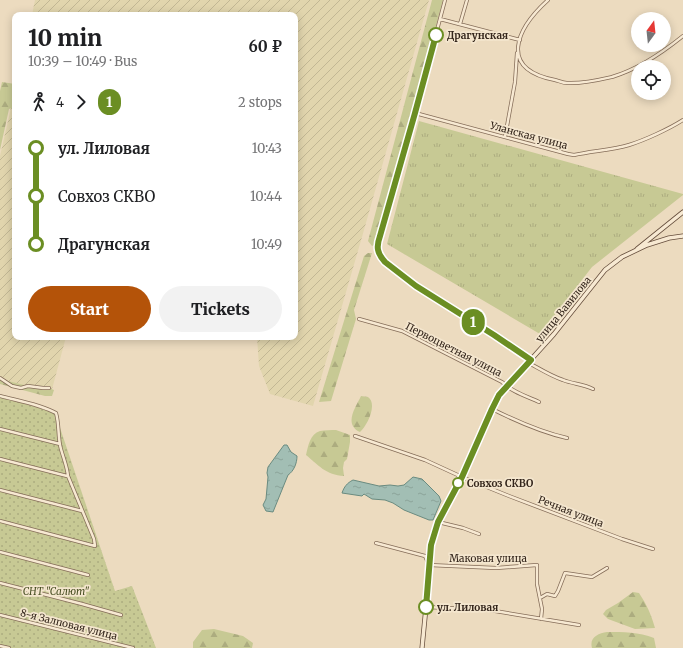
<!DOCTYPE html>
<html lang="en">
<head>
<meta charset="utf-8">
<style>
  :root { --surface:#fff; --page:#f2f2f2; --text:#202124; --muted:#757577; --accent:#b45309 }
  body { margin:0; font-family:Merriweather,serif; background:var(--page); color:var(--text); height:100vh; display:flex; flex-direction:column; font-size:15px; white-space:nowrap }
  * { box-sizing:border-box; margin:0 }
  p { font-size:13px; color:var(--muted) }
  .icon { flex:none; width:22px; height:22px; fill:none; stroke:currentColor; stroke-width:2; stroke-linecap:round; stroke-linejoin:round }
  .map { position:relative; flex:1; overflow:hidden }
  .sheet { position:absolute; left:12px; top:12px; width:286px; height:328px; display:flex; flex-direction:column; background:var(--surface); border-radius:8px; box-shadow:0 2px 10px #0003 }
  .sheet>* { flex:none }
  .badge { padding:0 8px; border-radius:13px; font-size:14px; line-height:26px }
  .needle { width:26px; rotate:15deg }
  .controls { position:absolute; left:631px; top:12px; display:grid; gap:8px }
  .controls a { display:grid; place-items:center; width:40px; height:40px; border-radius:50%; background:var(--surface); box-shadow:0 2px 10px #0003; font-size:20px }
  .map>.badge { position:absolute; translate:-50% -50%; box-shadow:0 0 0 2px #fff }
  .legs { display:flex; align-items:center; gap:6px; height:44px; padding:0 16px; font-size:13px }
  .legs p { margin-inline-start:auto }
  .summary { display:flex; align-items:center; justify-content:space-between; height:68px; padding:0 16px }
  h1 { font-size:22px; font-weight:800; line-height:30px }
  .button { display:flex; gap:8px; margin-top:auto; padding:8px 16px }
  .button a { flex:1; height:46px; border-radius:24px; background:var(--accent); color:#fff; font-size:16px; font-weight:800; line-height:46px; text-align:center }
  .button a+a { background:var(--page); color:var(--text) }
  ul { padding:0 16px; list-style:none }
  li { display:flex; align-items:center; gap:14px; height:48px; font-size:15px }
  li i { display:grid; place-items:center; width:6px; height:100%; margin:0 5px; background:currentColor }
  li i::after { content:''; width:10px; height:10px; margin:-5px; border:3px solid; border-radius:50%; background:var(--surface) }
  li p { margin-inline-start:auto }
  li:first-child i { background:linear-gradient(#0000 50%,currentColor 0) }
  li:last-child i { background:linear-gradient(currentColor 50%,#0000 0) }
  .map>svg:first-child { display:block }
  .farmland { fill:url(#farmland-furrows) }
  .forest { fill:url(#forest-firs) }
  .park { fill:url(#park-tufts) }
  .garden { fill:url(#garden-dots) }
  .water { fill:url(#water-ripples); stroke:#6a8b80 }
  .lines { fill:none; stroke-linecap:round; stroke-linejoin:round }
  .street-casing { stroke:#846c58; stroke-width:4 }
  .secondary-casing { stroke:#654d3c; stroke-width:5 }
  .street { stroke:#f7e9d2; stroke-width:2.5 }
  .secondary { stroke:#f7e9d2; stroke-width:3.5 }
  .line-1-casing { stroke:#fff; stroke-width:9 }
  .line-1 { stroke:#6b8e23; stroke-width:6 }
  .stop-1-dot { fill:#fff; stroke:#6b8e23; stroke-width:2 }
  .labels { text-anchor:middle; stroke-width:3.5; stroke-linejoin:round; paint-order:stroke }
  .stop-label { font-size:10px; font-weight:bold; fill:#34261c; stroke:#f4e6ce; text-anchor:start }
  .street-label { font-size:10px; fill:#34261c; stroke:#f4e6ce }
  .park-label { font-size:10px; font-style:italic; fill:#484f23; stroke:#f4e6ce }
</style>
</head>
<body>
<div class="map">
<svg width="683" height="648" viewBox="0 0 683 648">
  <defs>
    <pattern id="farmland-furrows" width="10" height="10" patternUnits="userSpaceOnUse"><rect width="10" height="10" fill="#e1d5ad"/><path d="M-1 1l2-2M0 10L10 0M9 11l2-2" fill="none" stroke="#c2b794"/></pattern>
    <pattern id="forest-firs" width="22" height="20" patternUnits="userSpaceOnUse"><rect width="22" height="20" fill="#c7c994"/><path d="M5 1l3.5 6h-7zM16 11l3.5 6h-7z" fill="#acac7f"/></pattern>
    <pattern id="park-tufts" width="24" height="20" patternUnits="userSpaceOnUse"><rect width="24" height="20" fill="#c7c994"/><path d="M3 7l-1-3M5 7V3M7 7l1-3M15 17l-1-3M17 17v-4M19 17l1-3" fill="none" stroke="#acac7f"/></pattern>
    <pattern id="garden-dots" width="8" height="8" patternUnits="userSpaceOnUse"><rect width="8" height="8" fill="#c7c994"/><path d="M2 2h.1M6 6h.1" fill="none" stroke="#acac7f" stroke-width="1.8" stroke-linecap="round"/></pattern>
    <pattern id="water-ripples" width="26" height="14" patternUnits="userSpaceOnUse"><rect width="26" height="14" fill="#a2beb4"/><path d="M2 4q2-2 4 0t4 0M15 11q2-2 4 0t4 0" fill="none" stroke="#8ca39a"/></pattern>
  </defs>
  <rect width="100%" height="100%" fill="#ecdbbf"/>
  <path class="farmland" d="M35,0h394l-67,237 -49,169 -43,-12 -11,-28 -2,-29h38v-322h-263z
    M15,90v247h51l-15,56 -51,-13v-224z"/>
  <path class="forest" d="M432,0h11l-65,243 -6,3 -4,-5z
    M2,82l13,2v23l-6,2 -9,41v-59z
    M368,253h4l-18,57 2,9 -25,82 -12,1 45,-146z
    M0,379l44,11 5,-2 5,2 -2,6h-7l-45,-12z
    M361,396c2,0 5,1 7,1 10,7 -1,29 -8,35 -17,-8 -4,-25 1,-36z
    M336,430l14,5v7l-3,17 -3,3 -1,6 1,8c-18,-1 -26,-11 -38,-21 2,-9 4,-21 14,-24 5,-1 11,-1 16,-1z
    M633,592l6,1c8,12 12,21 16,35l-20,1 -27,-10 -5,-5 3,-4 12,-7z
    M214,629l29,7 10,7 -1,5h-59v-6l9,-12z
    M607,632c16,0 32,0 47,6l2,10h-64c-3,-10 6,-15 15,-16z"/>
  <path class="park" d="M419,121l264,73v1l-91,72 -52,67 -153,-90z"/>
  <path class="garden" d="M0,396l55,17 60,178 17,-5 24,62h-156z"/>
  <path class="water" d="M284,445h3l4,7 6,4c0,7 -3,15 -9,19l-15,37 -7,-1 -3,-6 3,-6 2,-22 -1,-4 1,-6z
    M413,477l9,2 17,17 2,5 -8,19h-4l-25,-10 -11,-7 -8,-3 -13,-1 -8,-5 -2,2 -20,-3c2,-6 5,-10 11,-13l26,6 11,-1 8,1 6,-1z"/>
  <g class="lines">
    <defs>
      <path id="street" d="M445,0l-30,113 -36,126c-2,11 -1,15 6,23l31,24 78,49 37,25
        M548,0c-32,29 -50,69 7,80 4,1 8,3 12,3 15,1 32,-3 45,-6 27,-8 50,-24 71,-41
        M440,19l80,21
        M460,24l7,-24
        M415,113l153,41 6,1c18,-4 38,-5 55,-10 16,-5 40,-16 54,-25
        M505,137l10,-55 2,-29
        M359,319l43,12 100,51c10,10 24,14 37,20
        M529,363c11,6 22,13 34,17 10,4 20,4 30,9
        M0,378l12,8 9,2 7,-2 15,2h6
        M0,396c19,5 39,8 56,17 3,10 2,21 4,32 2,10 7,20 8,31l26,63 1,7 -95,-25
        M492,409c24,12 48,23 75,29
        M0,429l60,15
        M355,436l70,24 37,17 47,19 113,43 31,10
        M0,459l67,17
        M0,490l82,21
        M438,522l25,6 16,6
        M376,543l49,13 4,9 67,3 41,-3v19l5,25 -1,10
        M0,552l88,23
        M0,583l82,21 39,11
        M540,598l7,-4 8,2 3,-5 7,-18 27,4 15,-9
        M426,607l63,3 90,15
        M0,615l133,33
        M0,646l9,2"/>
      <path id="secondary" d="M637,249l46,-37
        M422,648l4,-41 5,-62 7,-23 24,-45 30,-68 7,-14 55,-61 51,-64 17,-13 25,-12 22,-7 14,-2"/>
    </defs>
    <use href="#street" class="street-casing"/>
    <use href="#secondary" class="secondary-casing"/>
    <use href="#street" class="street"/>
    <use href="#secondary" class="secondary"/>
  </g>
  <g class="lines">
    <defs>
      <path id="line-1" d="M426,607l5,-62 7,-23 24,-45 30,-68 7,-14 32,-35 -37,-25 -78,-49 -31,-24c-8,-9 -9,-15 -5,-26l35,-123 21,-78"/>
    </defs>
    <use href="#line-1" class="line-1-casing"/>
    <use href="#line-1" class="line-1"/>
  </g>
  <g class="stop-1-dot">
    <circle cx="436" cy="35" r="7"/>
    <circle cx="458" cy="483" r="5"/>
    <circle cx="426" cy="607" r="7"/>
  </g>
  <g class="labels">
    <g class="stop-label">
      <text x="447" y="39">Драгунская</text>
      <text x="467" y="487">Совхоз СКВО</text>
      <text x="437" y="611">ул. Лиловая</text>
    </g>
    <g class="street-label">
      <text transform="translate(529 135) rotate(15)" y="4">Уланская улица</text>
      <text transform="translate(563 309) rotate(-51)" y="4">улица Вавилова</text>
      <text transform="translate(454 349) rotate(27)" y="4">Первоцветная улица</text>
      <text transform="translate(571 511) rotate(21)" y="4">Речная улица</text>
      <text x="488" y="562">Маковая улица</text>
      <text transform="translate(69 624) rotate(14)" y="4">8-я Залповая улица</text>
    </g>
    <g class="park-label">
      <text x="56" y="595">СНТ "Салют"</text>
    </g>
  </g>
</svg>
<div class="controls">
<a><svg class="needle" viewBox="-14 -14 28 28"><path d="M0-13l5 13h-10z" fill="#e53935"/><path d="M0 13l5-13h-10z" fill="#757577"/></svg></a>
<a><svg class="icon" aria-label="locate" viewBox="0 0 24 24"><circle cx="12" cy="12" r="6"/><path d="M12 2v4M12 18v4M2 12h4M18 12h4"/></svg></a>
</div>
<b class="badge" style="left:473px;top:322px;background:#6b8e23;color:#fff">1</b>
<section class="sheet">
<div class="summary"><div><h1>10 min</h1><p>10:39 – 10:49 · Bus</p></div><b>60 ₽</b></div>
<div class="legs"><svg class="icon" aria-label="walk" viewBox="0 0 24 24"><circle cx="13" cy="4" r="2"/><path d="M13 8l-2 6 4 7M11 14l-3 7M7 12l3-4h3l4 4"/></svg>4<svg class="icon" aria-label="forward" viewBox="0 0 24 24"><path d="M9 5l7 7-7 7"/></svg><b class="badge" style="background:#6b8e23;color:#fff">1</b><p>2 stops</p></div>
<ul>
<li><i style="color:#6b8e23"></i><b>ул. Лиловая</b><p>10:43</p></li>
<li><i style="color:#6b8e23"></i><span>Совхоз СКВО</span><p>10:44</p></li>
<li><i style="color:#6b8e23"></i><b>Драгунская</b><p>10:49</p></li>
</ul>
<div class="button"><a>Start</a><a>Tickets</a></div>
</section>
</div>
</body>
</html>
